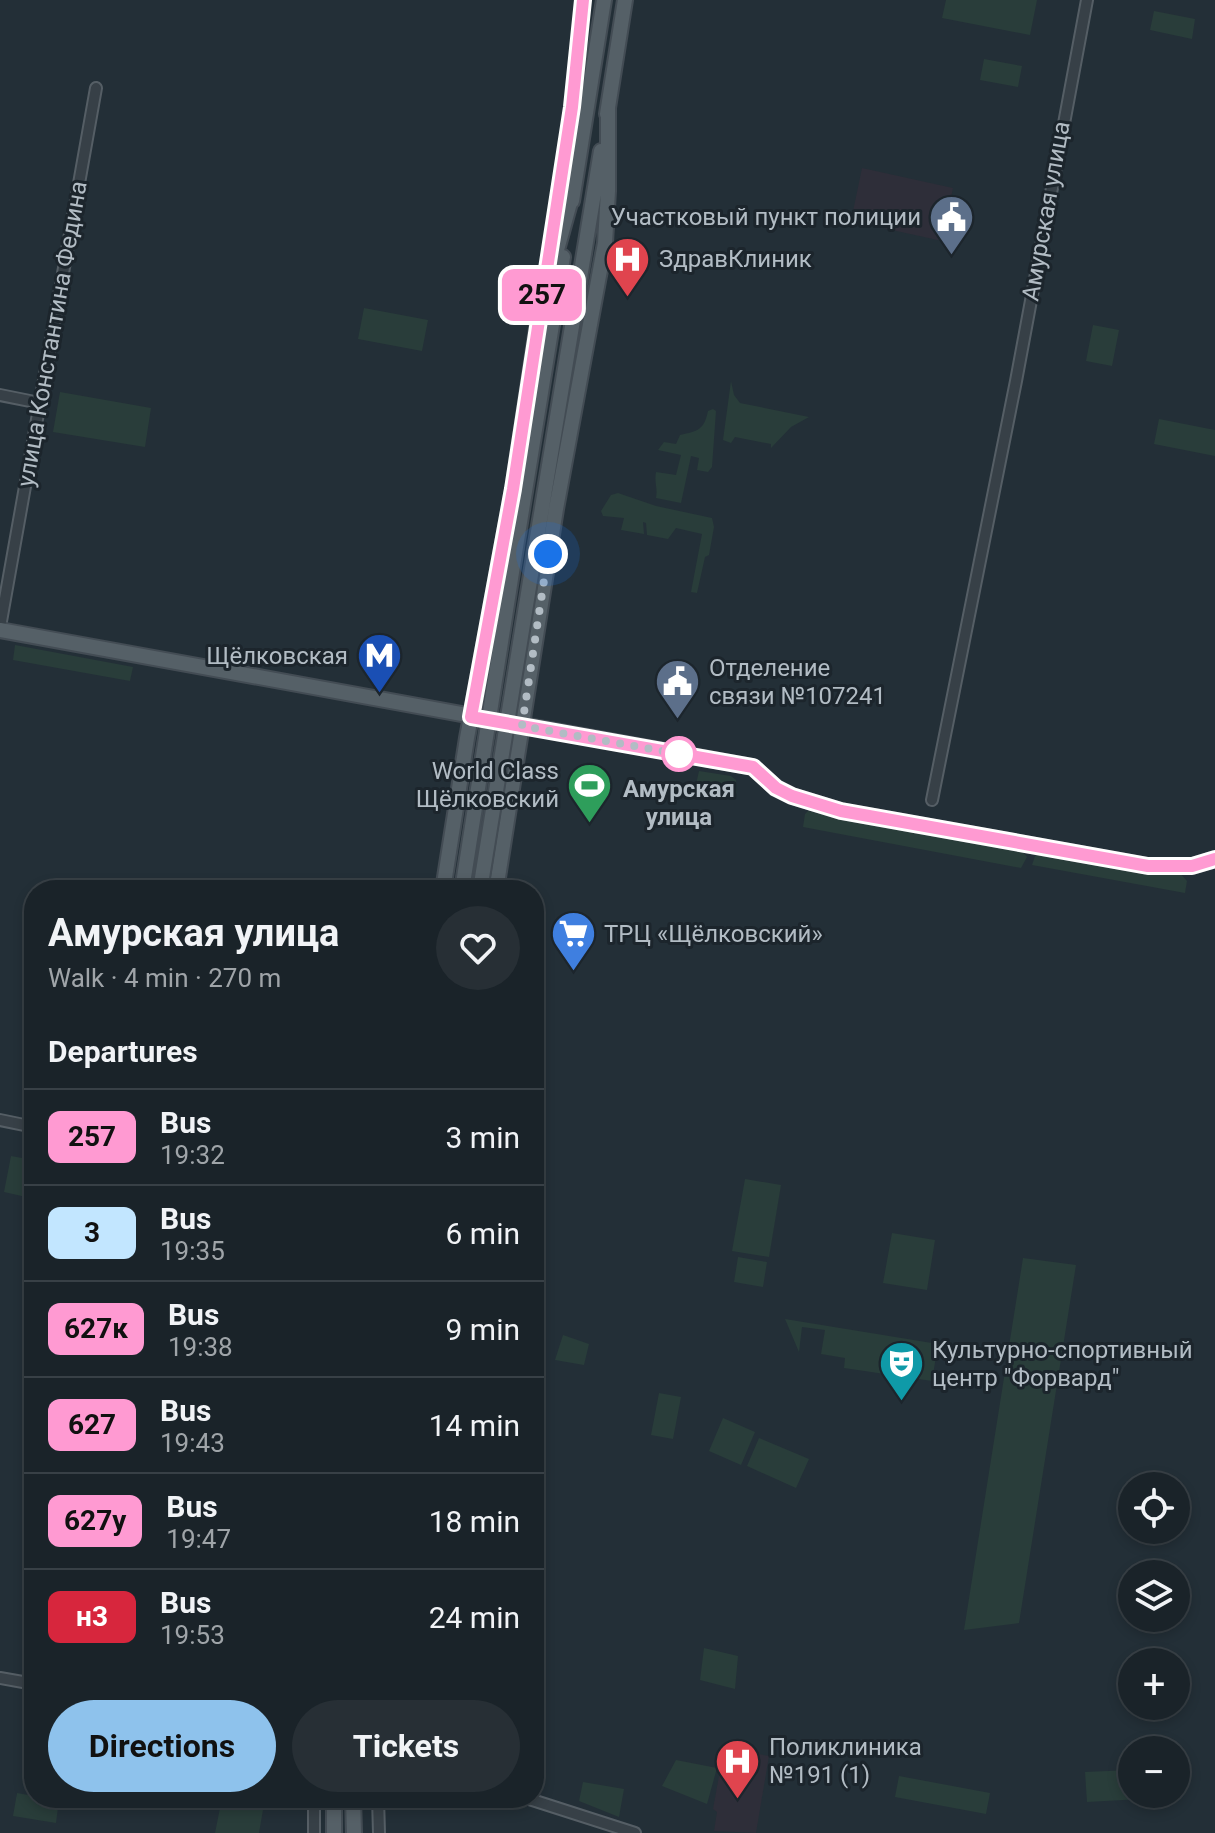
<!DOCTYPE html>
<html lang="en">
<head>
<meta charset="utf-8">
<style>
  :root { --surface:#1a2329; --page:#272f35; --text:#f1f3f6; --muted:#9fa4a8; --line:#384046; --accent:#8ec2ec }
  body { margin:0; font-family:Roboto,sans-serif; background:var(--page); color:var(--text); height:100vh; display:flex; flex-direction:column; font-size:30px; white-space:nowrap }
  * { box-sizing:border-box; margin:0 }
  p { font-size:26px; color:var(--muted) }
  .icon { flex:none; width:44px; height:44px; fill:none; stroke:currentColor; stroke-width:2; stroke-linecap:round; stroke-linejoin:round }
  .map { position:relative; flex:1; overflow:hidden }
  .sheet { position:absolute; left:24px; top:880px; width:520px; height:928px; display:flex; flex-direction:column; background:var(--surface); border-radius:32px; box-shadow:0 4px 12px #0003,0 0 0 2px var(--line) }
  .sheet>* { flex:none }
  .badge { padding:0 16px; border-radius:12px; font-size:28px; line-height:52px }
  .buttons { position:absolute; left:1118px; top:1472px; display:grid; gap:16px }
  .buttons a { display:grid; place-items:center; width:72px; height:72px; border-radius:50%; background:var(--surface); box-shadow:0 4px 12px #0003,0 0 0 2px var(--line); font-size:40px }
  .you { position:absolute; width:40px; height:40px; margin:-20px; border:6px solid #fff; border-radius:50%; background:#1a73e8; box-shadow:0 0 0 12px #1a73e833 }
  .map>.badge { position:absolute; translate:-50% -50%; box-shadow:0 0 0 4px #fff }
  h2 { padding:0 24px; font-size:30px; line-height:72px }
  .round { display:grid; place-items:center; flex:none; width:84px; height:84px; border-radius:42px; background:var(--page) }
  .overview { display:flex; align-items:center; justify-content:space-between; height:136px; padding:0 24px }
  h1 { font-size:38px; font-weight:700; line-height:60px }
  .button { display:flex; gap:16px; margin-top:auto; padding:16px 24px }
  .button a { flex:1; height:92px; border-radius:48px; background:var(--accent); color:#111; font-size:32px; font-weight:700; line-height:92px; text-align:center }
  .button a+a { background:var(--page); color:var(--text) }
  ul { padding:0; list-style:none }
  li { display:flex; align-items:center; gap:24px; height:96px; padding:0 24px; border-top:2px solid var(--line) }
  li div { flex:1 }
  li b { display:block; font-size:30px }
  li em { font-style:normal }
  li .badge { min-width:88px; font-weight:700; text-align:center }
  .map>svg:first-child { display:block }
  .medical { fill:#2e2e39 }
  .green { fill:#293d3a }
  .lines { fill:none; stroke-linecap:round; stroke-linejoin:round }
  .minor-casing { stroke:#555e65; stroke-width:14 }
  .major-casing { stroke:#434c54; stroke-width:18 }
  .minor { stroke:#374047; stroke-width:10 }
  .major { stroke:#556067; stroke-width:14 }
  .major-bridge-casing { stroke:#434c54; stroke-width:18; stroke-linecap:butt }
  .major-bridge { stroke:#556067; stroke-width:14 }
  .line-casing { stroke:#fff; stroke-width:18 }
  .line { stroke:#ff9ad2; stroke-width:12 }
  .walk { stroke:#b2bcc4; stroke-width:8; stroke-dasharray:0 14.4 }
  .stop-dot { fill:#fff; stroke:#ff9ad2; stroke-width:4 }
  .labels { text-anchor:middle; stroke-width:6; stroke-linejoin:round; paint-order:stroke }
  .street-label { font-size:24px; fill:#b2bcc4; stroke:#1c252c }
  .poi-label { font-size:24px; fill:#b2bcc4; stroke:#1c252c; text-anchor:start }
  .stop-label { font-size:24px; font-weight:bold; fill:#b2bcc4; stroke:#1c252c }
</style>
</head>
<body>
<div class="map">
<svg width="1215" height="1833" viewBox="0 0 1215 1833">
  <rect width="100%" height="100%" fill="#232f37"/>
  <path class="medical" d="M862,168l91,20 -11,53 -91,-20z
    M724,1748l45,8 -13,77 -42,-2 3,-19 -4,-3z"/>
  <path class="green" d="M946,0h91l-7,35 -88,-17z
    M1154,11l41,8 -3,20 -42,-9z
    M984,59l38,7 -4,21 -38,-7z
    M364,308l64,12 -6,31 -64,-12z
    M1093,325l26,5 -7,36 -26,-5z
    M731,381l3,14 6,8 69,14 -18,10 -20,21v-4l-36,-7 -4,6 -8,-3z
    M60,392l91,16 -6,39 -92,-15z
    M713,409l3,2 -4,56 -4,5 -11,-2 2,-12 -8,-2 -10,47 -25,-5c2,-10 -2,-15 0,-26l20,3 5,-20 -23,-5 6,-8 12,2 4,-9c18,-4 24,-5 28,-24z
    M1159,419l56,11v26l-61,-12z
    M618,493l38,13 56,12 2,9 -5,28 -4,2 -8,36 -6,-1 11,-58 -26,-6 -8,11 -21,-4 -1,-12 -3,-1 1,12 -23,-4 3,-12 -21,-2 -2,-5 10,-16z
    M15,645l118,22 -3,14 -117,-21z
    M699,771l32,5 5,4 1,13 -4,4 -9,1 -29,-9z
    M808,811l212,37 7,9 -6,11 -218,-41 2,-13z
    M1036,853l143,19 8,9 -2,12 -153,-28z
    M11,1156l22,4 -7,37 -22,-5z
    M745,1179l36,6 -12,72 -37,-6z
    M892,1233l43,7 -8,50 -44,-7z
    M738,1257l29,5 -4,25 -29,-5z
    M1023,1258l53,7 -57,358 -55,7z
    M785,1319l153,25 -6,37 -88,-13 1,-10 -24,-4 4,-24 -23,-3 -3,25z
    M563,1335l26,9 -5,21 -29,-5z
    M659,1393l22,4 -8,42 -22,-4z
    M723,1418l32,14 -14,33 -32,-14z
    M759,1438l50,21 -13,29 -49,-22z
    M704,1648l34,8 -3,33 -35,-9z
    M676,1760l41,8 -10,36 -45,-18z
    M1132,1770v24h9v5l-54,3 -2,-30z
    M899,1776l91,17 -4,21 -91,-17z
    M583,1782l41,7 -5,28 -40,-16z
    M17,1793l17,3v2l25,2 -3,23 -43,-7z
    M222,1798h43l-6,35h-44z"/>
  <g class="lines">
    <defs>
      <path id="minor" d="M547,263l31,-197 5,-66
        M0,395l40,8
        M0,627l96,-539
        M932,800l84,-419 71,-381
        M0,1120l34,7
        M0,1678l34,6
        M378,1798l1,35
        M526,1798l109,35
        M314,1833v-35"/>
      <path id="major" d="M607,114l18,-114
        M572,201l32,-201
        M516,547l47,-290
        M535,550l66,-399
        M0,630l753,137 23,21 16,8 49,15 307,55h44l23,-7
        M443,890l24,-152 46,-249 26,-174 34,-123
        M496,890l60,-381 49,-266 3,-52v-83
        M334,1798v35
        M353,1798l1,35"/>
    </defs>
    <use href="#minor" class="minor-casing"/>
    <use href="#major" class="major-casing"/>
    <use href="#minor" class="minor"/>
    <use href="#major" class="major"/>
    <defs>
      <path id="major-bridge" d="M462,890l54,-343
        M480,890l55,-340"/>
    </defs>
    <use href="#major-bridge" class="major-bridge-casing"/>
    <use href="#major-bridge" class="major-bridge"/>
  </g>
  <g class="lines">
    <defs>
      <path id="line" d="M583,0l-11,107 -59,382 -42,228 282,50 23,21 16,8 49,15 307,55h44l23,-7"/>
    </defs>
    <use href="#line" class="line-casing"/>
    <use href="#line" class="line"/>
    <path class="walk" d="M548,554l-26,172 157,28"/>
  </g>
  <defs>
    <symbol id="civic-pin" viewBox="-11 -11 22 30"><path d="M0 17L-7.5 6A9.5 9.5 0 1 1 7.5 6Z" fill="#5c6f8a" stroke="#1c252c"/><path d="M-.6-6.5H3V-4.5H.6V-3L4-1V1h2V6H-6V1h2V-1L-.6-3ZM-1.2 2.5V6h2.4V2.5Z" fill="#fff"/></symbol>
    <symbol id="hospital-pin" viewBox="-11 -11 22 30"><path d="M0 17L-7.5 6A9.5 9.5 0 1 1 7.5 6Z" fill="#e0444e" stroke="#1c252c"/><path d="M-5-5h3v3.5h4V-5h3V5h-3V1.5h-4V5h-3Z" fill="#fff"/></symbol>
    <symbol id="metro-pin" viewBox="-11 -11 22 30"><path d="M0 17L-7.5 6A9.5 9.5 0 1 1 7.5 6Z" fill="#1a4fb4" stroke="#1c252c"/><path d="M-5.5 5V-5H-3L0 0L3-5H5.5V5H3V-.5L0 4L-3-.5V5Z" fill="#fff"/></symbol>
    <symbol id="stadium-pin" viewBox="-11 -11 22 30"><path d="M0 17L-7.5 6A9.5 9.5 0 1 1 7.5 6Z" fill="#2e9e5b" stroke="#1c252c"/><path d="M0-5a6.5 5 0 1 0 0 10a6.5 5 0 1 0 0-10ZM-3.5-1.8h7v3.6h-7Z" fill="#fff"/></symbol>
    <symbol id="supermarket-pin" viewBox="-11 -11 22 30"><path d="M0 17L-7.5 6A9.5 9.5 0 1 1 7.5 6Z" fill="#3f7fe0" stroke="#1c252c"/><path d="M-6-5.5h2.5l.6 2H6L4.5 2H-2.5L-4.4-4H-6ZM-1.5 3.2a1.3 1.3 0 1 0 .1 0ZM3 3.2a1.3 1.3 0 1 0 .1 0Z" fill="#fff"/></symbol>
    <symbol id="theatre-pin" viewBox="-11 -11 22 30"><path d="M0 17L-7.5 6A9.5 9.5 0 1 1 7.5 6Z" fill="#0f9aa8" stroke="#1c252c"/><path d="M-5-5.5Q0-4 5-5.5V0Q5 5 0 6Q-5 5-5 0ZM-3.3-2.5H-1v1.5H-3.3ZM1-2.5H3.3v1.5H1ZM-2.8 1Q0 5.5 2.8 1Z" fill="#fff"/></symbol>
  </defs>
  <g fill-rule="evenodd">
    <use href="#civic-pin" x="926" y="192" width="51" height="69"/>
    <use href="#hospital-pin" x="602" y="234" width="51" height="69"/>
    <use href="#metro-pin" x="354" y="630" width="51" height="69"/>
    <use href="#civic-pin" x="652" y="656" width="51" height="69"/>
    <use href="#stadium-pin" x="564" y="760" width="51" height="69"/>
    <use href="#supermarket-pin" x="548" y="908" width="51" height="69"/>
    <use href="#theatre-pin" x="876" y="1338" width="51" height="69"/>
    <use href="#hospital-pin" x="712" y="1736" width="51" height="69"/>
  </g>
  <circle class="stop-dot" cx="679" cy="754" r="16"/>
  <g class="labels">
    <g class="street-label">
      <text transform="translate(1046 211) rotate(-80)" y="8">Амурская улица</text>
      <text transform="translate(52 334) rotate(-80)" y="8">улица Константина Федина</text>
    </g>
    <g class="poi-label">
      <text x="921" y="225" text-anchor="end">Участковый пункт полиции</text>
      <text x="659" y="267">ЗдравКлиник</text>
      <text x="348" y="664" text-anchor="end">Щёлковская</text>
      <text x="709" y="676">Отделение<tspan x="709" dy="28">связи №107241</tspan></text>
      <text x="559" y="779" text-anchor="end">World Class<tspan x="559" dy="28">Щёлковский</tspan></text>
      <text x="604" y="942">ТРЦ «Щёлковский»</text>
      <text x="932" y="1358">Культурно-спортивный<tspan x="932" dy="28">центр "Форвард"</tspan></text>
      <text x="769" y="1755">Поликлиника<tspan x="769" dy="28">№191 (1)</tspan></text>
    </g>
    <g class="stop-label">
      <text x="679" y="797">Амурская<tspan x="679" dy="28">улица</tspan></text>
    </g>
  </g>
</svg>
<div class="buttons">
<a><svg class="icon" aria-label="locate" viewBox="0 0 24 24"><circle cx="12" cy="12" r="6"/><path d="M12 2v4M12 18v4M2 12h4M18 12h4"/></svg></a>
<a><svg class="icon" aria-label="layers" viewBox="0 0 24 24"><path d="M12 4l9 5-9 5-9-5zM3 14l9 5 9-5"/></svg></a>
<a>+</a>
<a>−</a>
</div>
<div class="you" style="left:548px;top:554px"></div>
<b class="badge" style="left:542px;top:295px;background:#ff9ad2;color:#111">257</b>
<section class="sheet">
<div class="overview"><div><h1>Амурская улица</h1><p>Walk · 4 min · 270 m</p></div><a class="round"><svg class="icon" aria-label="heart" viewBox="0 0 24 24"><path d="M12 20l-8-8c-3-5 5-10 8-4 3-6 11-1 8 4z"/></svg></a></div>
<h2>Departures</h2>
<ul>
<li><span class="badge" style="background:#ff9ad2;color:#111">257</span><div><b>Bus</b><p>19:32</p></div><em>3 min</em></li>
<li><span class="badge" style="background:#c2e6ff;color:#111">3</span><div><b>Bus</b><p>19:35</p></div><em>6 min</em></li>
<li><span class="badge" style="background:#ff9ad2;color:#111">627к</span><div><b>Bus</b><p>19:38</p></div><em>9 min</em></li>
<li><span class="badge" style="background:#ff9ad2;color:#111">627</span><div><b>Bus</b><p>19:43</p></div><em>14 min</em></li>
<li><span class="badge" style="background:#ff9ad2;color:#111">627у</span><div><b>Bus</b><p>19:47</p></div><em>18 min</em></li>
<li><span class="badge" style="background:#d7263d;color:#fff">н3</span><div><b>Bus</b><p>19:53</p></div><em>24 min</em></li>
</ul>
<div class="button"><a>Directions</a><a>Tickets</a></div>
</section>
</div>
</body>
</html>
